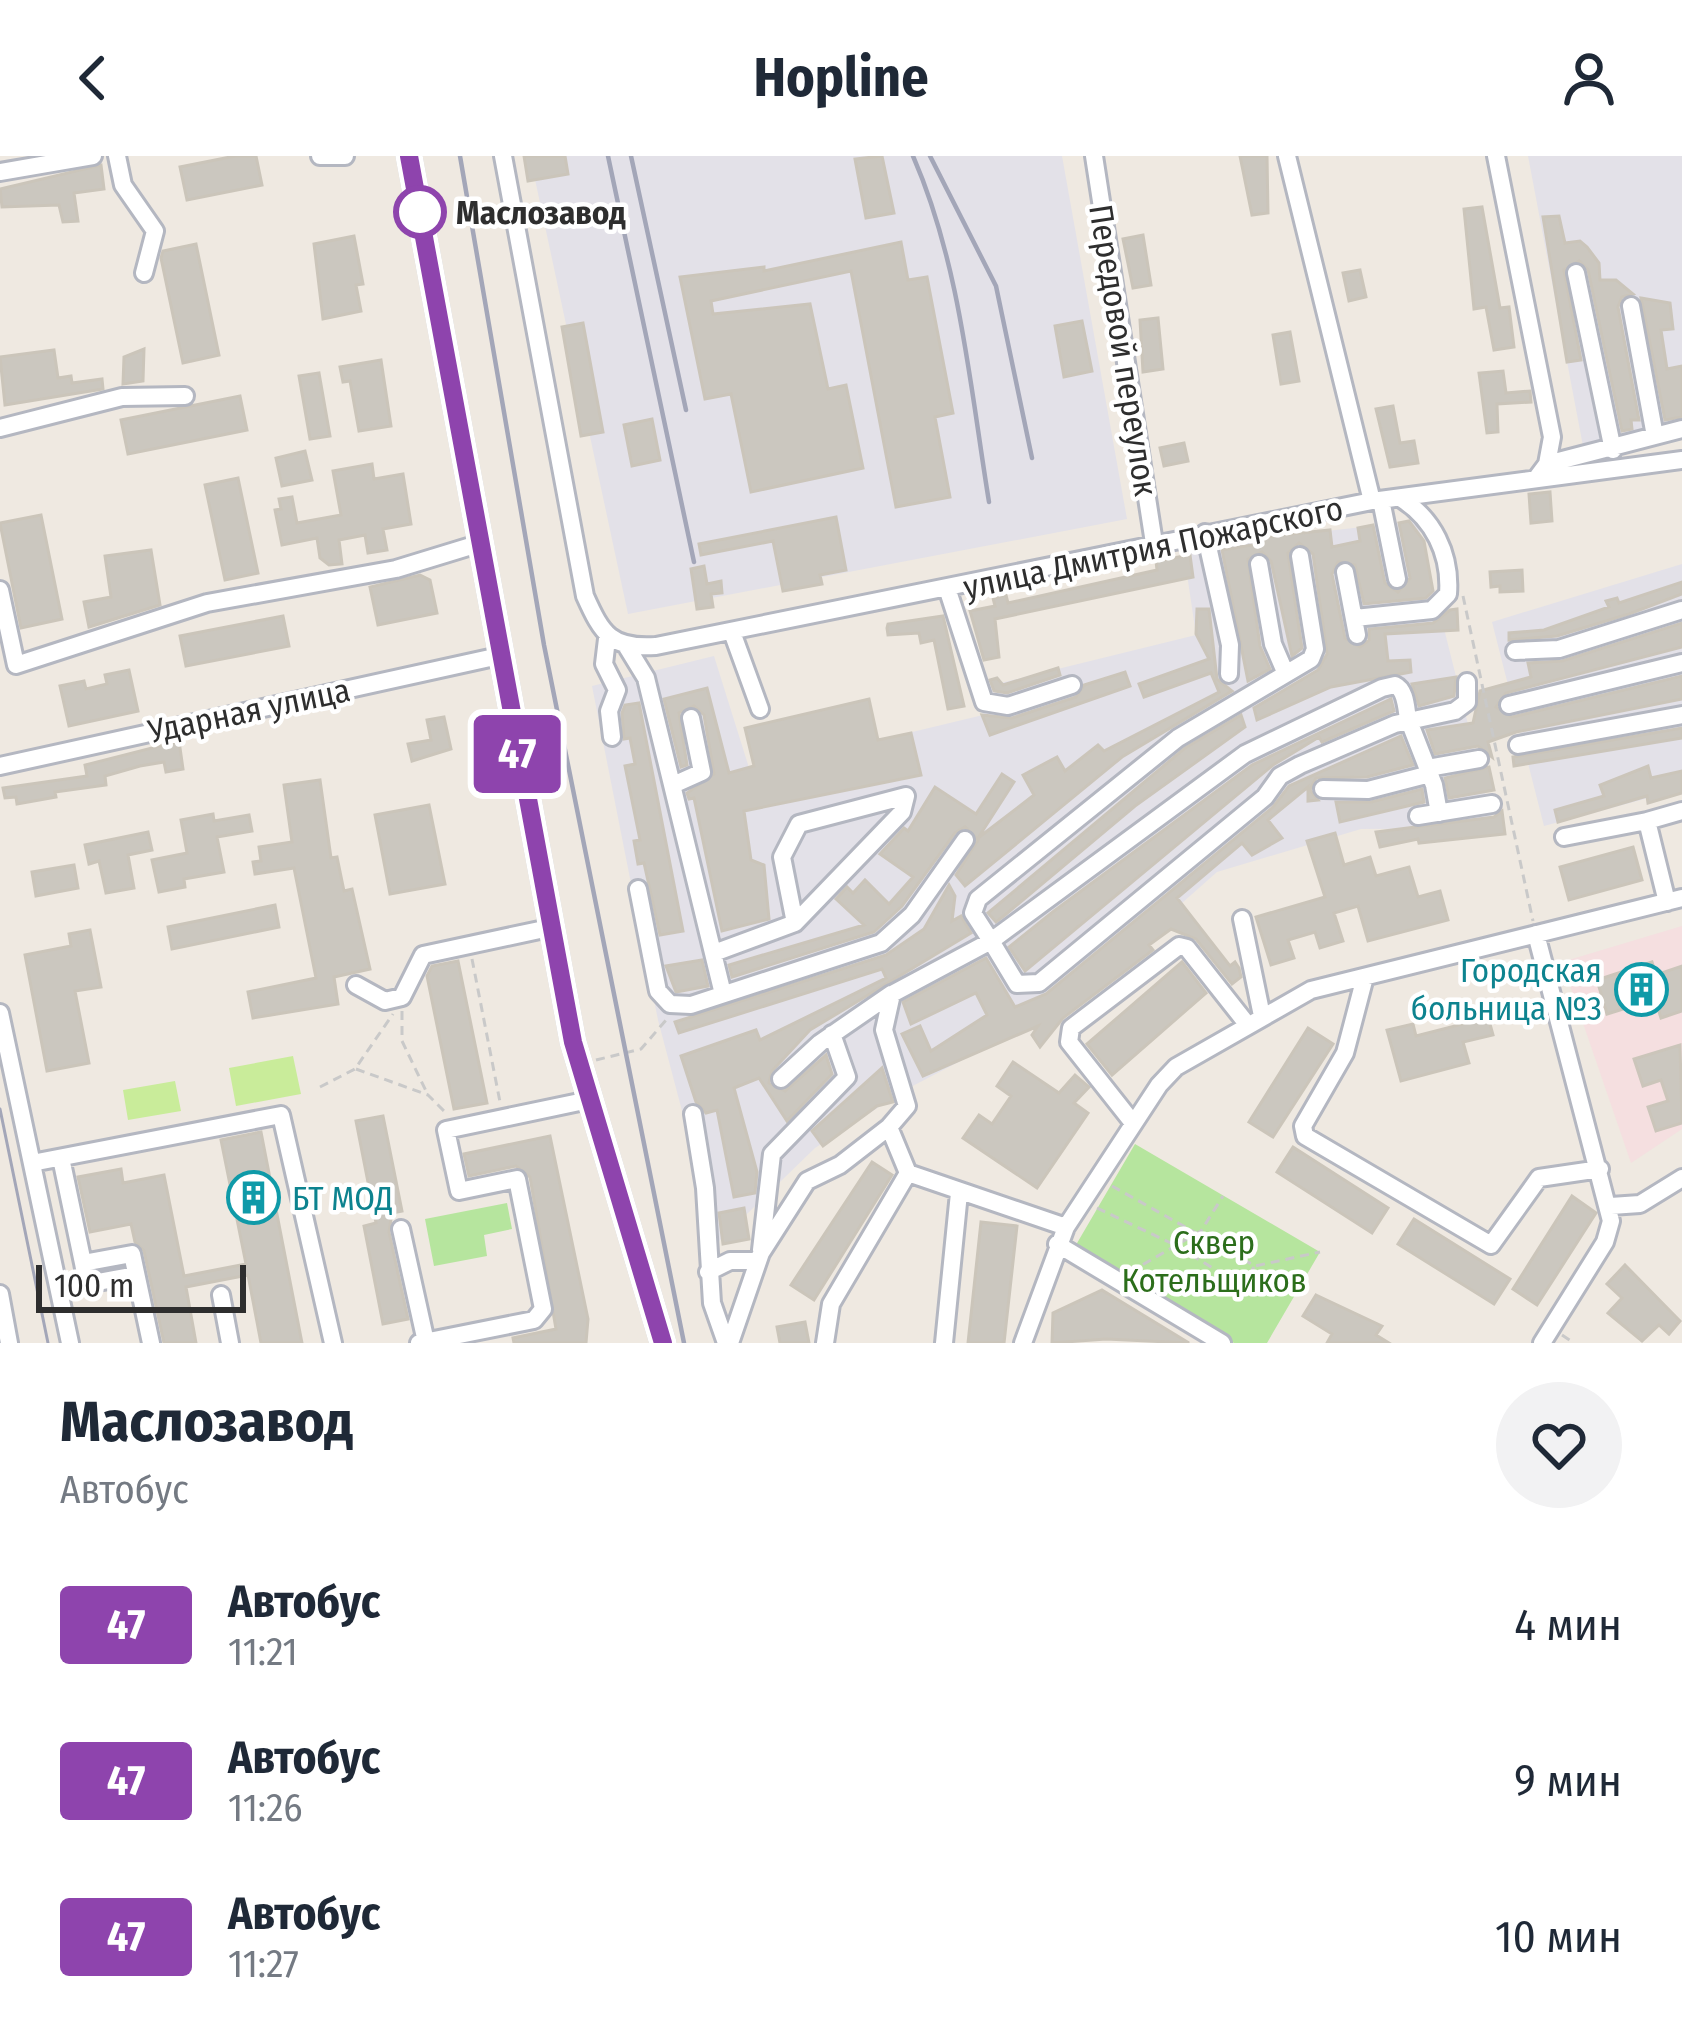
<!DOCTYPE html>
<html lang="ru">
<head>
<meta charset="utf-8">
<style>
  :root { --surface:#fff; --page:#f2f2f3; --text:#1f2937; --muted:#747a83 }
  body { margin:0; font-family:"Fira Sans Condensed",sans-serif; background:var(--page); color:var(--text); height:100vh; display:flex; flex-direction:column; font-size:45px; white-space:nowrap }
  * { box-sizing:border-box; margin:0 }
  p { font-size:39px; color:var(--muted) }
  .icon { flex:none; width:66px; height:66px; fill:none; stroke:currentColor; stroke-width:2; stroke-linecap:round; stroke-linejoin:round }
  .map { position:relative; height:1187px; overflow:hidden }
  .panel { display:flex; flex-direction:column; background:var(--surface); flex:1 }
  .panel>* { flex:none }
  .badge { padding:0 24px; border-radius:9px; font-size:42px; line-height:78px }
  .scale { position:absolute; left:36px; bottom:30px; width:210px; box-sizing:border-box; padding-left:12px; border:6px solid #2e2e2e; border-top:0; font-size:33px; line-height:42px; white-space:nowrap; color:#2e2e2e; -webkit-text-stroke:9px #fff; paint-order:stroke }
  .map>.badge { position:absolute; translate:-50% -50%; box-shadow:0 0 0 6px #fff }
  .round { display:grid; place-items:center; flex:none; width:126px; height:126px; border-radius:63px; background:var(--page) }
  .overview { display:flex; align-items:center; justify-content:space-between; height:204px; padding:0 60px }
  h1 { font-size:57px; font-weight:700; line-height:90px }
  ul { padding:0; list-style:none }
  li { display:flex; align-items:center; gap:36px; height:156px; padding:0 60px }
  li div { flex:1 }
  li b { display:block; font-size:45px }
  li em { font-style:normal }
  li .badge { min-width:132px; font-weight:700; text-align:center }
  header { display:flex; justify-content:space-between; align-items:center; height:156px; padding:0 60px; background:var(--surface); font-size:54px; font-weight:700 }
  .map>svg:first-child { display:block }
  .industrial { fill:#e3e1e8 }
  .medical { fill:#f5dfe0 }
  .green { fill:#b6e59e }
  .pitch { fill:#c9ec9a }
  .building { fill:#cbc7bf; stroke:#cbc5ba; stroke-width:3 }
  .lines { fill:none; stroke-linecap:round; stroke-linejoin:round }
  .minor-casing { stroke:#b4b7c1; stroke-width:22 }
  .major-casing { stroke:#c9c9c9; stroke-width:27 }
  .path { stroke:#c9c9c9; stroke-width:3; stroke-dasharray:9 6; stroke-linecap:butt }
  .minor { stroke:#fff; stroke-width:16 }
  .major { stroke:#f2d163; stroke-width:21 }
  .tram { stroke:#a3a6b8; stroke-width:3 }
  .rail { stroke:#a3a6b8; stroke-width:4.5 }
  .line-casing { stroke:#fff; stroke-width:27 }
  .line { stroke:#8e44ad; stroke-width:18 }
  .stop-dot { fill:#fff; stroke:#8e44ad; stroke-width:6 }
  .labels { text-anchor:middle; stroke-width:9; stroke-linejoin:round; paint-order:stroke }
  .stop-label { font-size:33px; font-weight:bold; fill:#2e2e2e; stroke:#fff; text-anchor:start }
  .street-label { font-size:33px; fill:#2e2e2e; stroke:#fff }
  .culture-label { font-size:33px; fill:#0d838f; stroke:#fff; text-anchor:end }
  .park-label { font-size:33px; fill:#2c6e1b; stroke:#fff }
</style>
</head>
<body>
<header><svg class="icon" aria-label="back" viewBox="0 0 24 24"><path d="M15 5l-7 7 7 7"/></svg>Hopline<svg class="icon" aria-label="person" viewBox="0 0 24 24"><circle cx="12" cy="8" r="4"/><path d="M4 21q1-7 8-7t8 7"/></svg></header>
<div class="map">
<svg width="1682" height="1187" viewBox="0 0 1682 1187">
  <rect width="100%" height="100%" fill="#efe9e1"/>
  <path class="industrial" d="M530,0h532l65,363 -499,95z
    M1528,0h154v270l-99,20z
    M1417,365l77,307 -133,1 -144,43 -150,133 -160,84 -92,59 -98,95 -59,-223 -66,-334 122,-30 36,115 233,-56 -7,-26 220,-54 -13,-88z
    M1682,408v225l-138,37 -52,-204z"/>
  <path class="medical" d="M1682,770v203l-51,34 -69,-201z"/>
  <path class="green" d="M1135,988l185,108 -53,91h-33l-161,-93z
    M507,1047l5,26 -28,6 3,21 -53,10 -9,-47z"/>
  <path class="pitch" d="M293,900l8,38 -65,12 -7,-38z
    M175,925l6,30 -53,9 -5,-30z"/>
  <path class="building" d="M235,0h21l6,29 -75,15 -7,-33z
    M524,0h41l3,18 -40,7z
    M882,0l12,57 -28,5 -11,-59z
    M1240,0h27l1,57 -16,2z
    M101,9l3,24 -30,4 4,28 -15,1 -4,-17 -57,2 -2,-18z
    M1482,51l18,101 9,-1 5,40 -20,3 -8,-43 -12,2 -10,-100z
    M1559,60l6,27 15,-2 7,6 12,16 1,17h16l17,14 -11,3 -4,10 21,113h-8l1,9 -10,2 -34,-161 -9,-9 -15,9 17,90 -14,2 -24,-145z
    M1143,79l8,50 -18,3 -10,-49z
    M354,80l9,48 -7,1 5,26 -38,8 -9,-75z
    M901,86l7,38 19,-3 26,136 -18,4 15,80 -54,10 -45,-236 -140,30 2,13 97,-10 18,85 18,-4 17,83 -112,24 -20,-98 -26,5 -25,-122 84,-10v4z
    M196,88l23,111 -36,8 -22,-105 2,-7z
    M1360,114l6,27 -17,4 -6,-28z
    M1641,142l29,5 3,26 -12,1 6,39 15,-3v51l-17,3z
    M1158,162l5,51 -20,3 -3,-52z
    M1082,165l10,50 -28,6 -9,-51z
    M583,167l20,109 -22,4 -19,-109z
    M1290,176l9,49 -18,3 -8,-49z
    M144,193l-1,32 -20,3 1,-27z
    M54,194l4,28 13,-2 1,7 30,-4 1,10 -98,16 -5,-48z
    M381,204l10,66 -32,5 -9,-50 -7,1 -3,-15z
    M1503,215l3,22 24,-2 1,11 -34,2 1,28 -11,1 -8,-60z
    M319,217l11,63 -20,3 -11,-63z
    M240,240l7,34 -119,24 -7,-34z
    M1393,250l7,37 14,-2 4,22 -28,4 -14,-58z
    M652,263l8,41 -28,6 -8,-41z
    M1184,287l4,18 -24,5 -4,-18z
    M305,295l7,29 -30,6 -6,-28z
    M372,308l2,15 29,-5 8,50 -28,5 4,21 -19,3 -3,-18 -26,5 3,24 -13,1 -9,-7 -3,-20 -35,7 -7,-35 6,-1 -2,-10 13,-2 5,26 44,-8 -8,-44z
    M238,322l20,95 -33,7 -20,-95z
    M1550,336l2,29 -21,2 -2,-29z
    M41,359l21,104 -41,9 -21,-105z
    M836,361l10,53 -26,5 2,9 -39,7 -10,-50 -72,14 -2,-11z
    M1409,365l15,20 9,50 -7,7 -62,6 -9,-39 -17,-3 -6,12 13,64 15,9 9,-7v-11l64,-6 17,-13 7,-1 1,21 -73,4 3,27 22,-1 1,12 -80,15 -74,33 -3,-12 64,-38 9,-16 -14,-100 -14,-11 -11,10 14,95 -10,8 -21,-95 -9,-9 -14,7 12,87 10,23 -22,12 -26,-131 42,-7v-6l66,-7 2,17 28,-6 -2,-13 15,-3 12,58 13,9 12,-14 -11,-55z
    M151,394l9,55 -71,22 -5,-25 27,-5 -6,-41z
    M1190,399l3,22 -198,42 4,38 -15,3 -14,-49 25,-5 -2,-8 13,-3 2,8 149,-33 -1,-9z
    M704,410l3,18 14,-3 1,12 -11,1 2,13 -16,2 -6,-40z
    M1522,414l1,21 -23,1v-6l-9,1 -1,-15z
    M420,419l10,5 7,33 -59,12 -8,-38z
    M1682,426v12l-53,20 -72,22 -48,4v-7l35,-3 65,-23 -3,-6 11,-3 2,5z
    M1197,453h12l8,70 15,12 -110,66 -157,129 -9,-11 22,-35 -13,-13 -10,6 -53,73 -28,26 -142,45 -3,-12 135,-40 -28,-26 11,-12 6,6 12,-13 24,24 24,-27 -33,-23 24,-26 4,3 27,-44 41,27 26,-40 12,8 -36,56 56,-43 -11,-20 34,-18 8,14 33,-26 6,6 115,-59 -8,-19 -67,24 -5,-13 70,-25 -13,-25z
    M283,460l6,30 -103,20 -6,-30z
    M943,460l21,90 -16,3 -14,-69 -13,3 -2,-10 -31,2 -1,-7 1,-4z
    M1682,467v24l-176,46 -10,14 16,10 170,-41v23l-166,33 -28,10 4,15 -14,-11 -43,8 -8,-24 46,-7 7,-32 51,-14 -3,-14 34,-2z
    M1058,512l2,7 -53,18 -13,-2 -4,-11 7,-2 6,7z
    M129,514l9,41 -69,15 -9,-40 24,-5 2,8 21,-5 -2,-9z
    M1125,516l5,14 -140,49 -8,-20 30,3 64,-21 8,-12z
    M1456,521l-2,19 -35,10 -7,-22z
    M707,532l22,85 25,-7 -9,-38 124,-29 9,41 33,-7 10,42 -177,36 7,49 13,5 5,54 -47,12 -28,-133 -5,1 -2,-6 27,-19 -10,-59 -10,-9 -15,7 8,52 -6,2 -17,-68z
    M1391,543l3,12 -72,31 -3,-5 -46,28 -248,206 -16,-24 45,-36 198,-146z
    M639,547l44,228 -23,4 -16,-72 -6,1 -4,-23 6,-1 -15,-74 10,-2 -5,-26 -6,1 -2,-26 3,-8z
    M1241,559l4,12 -110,79 -130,109 -9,7 -8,-9 197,-165z
    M444,561l7,32 -39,12 -4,-17 23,-4 -4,-20z
    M1682,572v10l-168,28 -1,-9z
    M1401,580l12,29 -46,12 -51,1 -6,12 8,10 -10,1v-14l-40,33 14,18 -30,17 -10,-12 -65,55 53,68 5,-4 4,6 2,9 -9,7 -36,-45 -25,-10 -22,16 4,5 -90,68 -23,29 -8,-12 6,-9 -115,50 -21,-42 18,-8 11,25 56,-36 -11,-22 -65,31 -8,-22 83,-44 29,49 31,-13 227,-187 16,-21z
    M179,585l4,28 -17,3 -2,-10 -24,4 -35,10 1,9 -51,7 1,5 -39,7 -1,-7 -11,1 -2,-10 84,-12 -2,-11z
    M1648,610l3,12 31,-7v22l-34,10 -1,-7 -89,26 -3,-12 49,-14 -4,-11z
    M1489,611l5,23 -45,8 -4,-20z
    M320,624l11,78 6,-1 7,34 8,-2 18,80 -36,8 4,27 -85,14 -5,-26 68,-14 -22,-110 -39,6 -2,-12 8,-1 -2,-14 33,-5 -8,-57z
    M1422,633l2,13 -84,20 -4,-20h35z
    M429,649l16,79 -55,10 -15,-79z
    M1502,655l3,23 -86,9 -1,-4 -38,8 -4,-15 118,-15z
    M213,658l1,7 35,-6 3,16 -35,6 7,35 -40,7 1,8 -26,5 -7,-32 35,-7 -6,-33z
    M148,676l4,18 -24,5 6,33 -28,5 -7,-32 -10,3 -4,-19z
    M1335,677l9,32 26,-8 6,19 33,-9 9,30 22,-6 8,29 -80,21 -10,-35 -24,7 9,28 -23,7 -5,-16 -27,8 6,18 -23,7 -15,-48 69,-20 -18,-56z
    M1633,691l9,33 -73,20 -9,-33z
    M74,709l4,23 -42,8 -4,-24z
    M949,729l6,11 -3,25 9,-5 10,17 -161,97 -38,41 -3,12 16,8 41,-36 6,19 -45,47 -28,-43 -25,10 23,84 -2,21 -21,4 -17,-87 -11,3 -10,-11 -15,-46 75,-26 4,10 126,-62 -4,-9 -203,64 -4,-11 211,-67 38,-26z
    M275,749l4,22 -107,22 -4,-22z
    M90,774l11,57 -26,4 14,72 -42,8 -22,-116 46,-9 -2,-12z
    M702,804l6,26 -32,6 -10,-26z
    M458,805l29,142 -33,6 -27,-133 5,-10z
    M1182,806l24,31 -94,82 -25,-31z
    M1652,806l4,13 26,-9v45l-21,7 -6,-19 -48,15 -10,-34z
    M1485,850l8,29 -30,7 6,21 -68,18 -14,-51 26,-6 3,12 47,-12 -3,-12z
    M1308,872l25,16 -60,93 -24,-15z
    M1680,889l2,78 -26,8 -8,-24 20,-6 -7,-21 -18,6 -9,-27z
    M1013,906l46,31 16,-18 14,12 -15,16 14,10 -51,75 -74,-50 16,-23 13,9 19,-28 -14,-10z
    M882,912l11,34 -16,4 -54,40 -11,-15z
    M383,960l19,95 -10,2 -3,19 19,87 -25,5 -19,-98 12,-3 -20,-102z
    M261,976l41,211h-41l-13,-68 -62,12 10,56h-32l-20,-92 -9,-9 -4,-18 -41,8 -12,-55 43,-8 2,14 41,-8 20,101 62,-12 -25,-124z
    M550,980l38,183 -2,24h-72l-1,-5 43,-9 -26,-152 -14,-11 -47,10 -5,-22z
    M1293,991l95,61 -16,25 -95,-61z
    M872,1006l20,13 -78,125 -23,-15z
    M1572,1040l24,17 -59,92 -24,-16z
    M744,1052l5,31 -26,5 -4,-31z
    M1414,1063l96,60 -16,25 -96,-60z
    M981,1066l36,4 -13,117h-36z
    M1625,1109l55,56 -11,13 -10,-9 -17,16 -34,-28 14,-15 -15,-14z
    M1102,1134l87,53 -83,-4 -54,4 1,-30z
    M1316,1139l66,31 -6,9 13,8h-62l5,-9 -29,-18z
    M805,1166l4,21h-29l-3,-16z"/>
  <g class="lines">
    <defs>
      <path id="minor" d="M117,0l6,29 32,46 -11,42
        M320,0h25
        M503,0l82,440c17,38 26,53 71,50l716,-145 310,-41
        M1094,0l60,387
        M1287,0l85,345
        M1496,0l56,281 -5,27 -9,12
        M0,16l93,-16
        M1576,117l37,177
        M1631,150l24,130
        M0,272l122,-31 63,-1
        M1547,308l135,-35
        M1381,344l16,79
        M1205,377l25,112 -1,29
        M1259,408l14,80 13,30
        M1345,416l12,63
        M0,434l16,75 191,-62 189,-34 85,-26
        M948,435l36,111 24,4 64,-21
        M1355,462l77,-8 16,-16c3,-40 -15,-76 -48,-96
        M732,476l28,77
        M607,483l-3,25 13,26 -8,21 3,26
        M627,491l19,31 77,316
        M1515,495l44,-2 123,-39
        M1509,549l173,-42
        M1518,589l164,-30
        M0,610l499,-110
        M1428,612l51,-9
        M673,629l29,-13 -11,-54
        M1323,633l45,1 62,-16
        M1439,657l-5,-28 -25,-64 -1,-2c-2,-11 -2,-29 -13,-34l-13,3 -137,66 -254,187 26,43 22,-1 226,-186 15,-21 20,-11 95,-41 60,-13 12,-9v-20
        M1418,660l74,-12
        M1564,681l83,-16
        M638,733l20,102 12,13 21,1 190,-62 31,-28 53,-75
        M1667,746l-20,-81 35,-10
        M1242,763l20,97
        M1536,778l75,287 -6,21 -63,101
        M714,797l81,-30 -13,-66 17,-33 107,-28 -4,16 -107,111
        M1365,821l-20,76 -42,73 2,10 186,109 48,-67 61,-9
        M356,829l29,16 17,-4 21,-42 126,-27
        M0,857l70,330
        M781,923l39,-36 71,-49
        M693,958l12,74 7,115 14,40
        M1133,967l-64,-81 2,-14 108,-82 8,2 60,76
        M61,1002l22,105 49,-9 19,89
        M32,1007l249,-48 52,228
        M908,1017l158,54
        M1611,1050l29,-2 42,-26
        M401,1073l25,113
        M1057,1088l165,99
        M761,1094l11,-96 75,-77 -15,-43
        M83,1107l4,21 49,-9
        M708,1116l22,-11h28
        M0,1138l9,49
        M221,1139l9,48
        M419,1187l115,-23 9,-11 -26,-130 -58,12 -13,-61 143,-30
        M730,1187l31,-90 46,-72 33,-16 49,-38 18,-21 -23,-76 8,-36 99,-53 -18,-28 5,-14 200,-161 133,-79 4,-10 -15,-93
        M825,1187l6,-39 77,-131 -19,-46
        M944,1187l15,-150
        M1023,1187l43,-116 93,-142 17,-18 135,-77 371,-92"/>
      <path id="major" d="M409,0l164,886 90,301"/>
    </defs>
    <use href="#minor" class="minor-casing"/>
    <use href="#major" class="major-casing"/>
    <path class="path" d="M1463,440l70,325
      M472,803l28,143
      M402,855v30l24,50
      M596,904l45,-11 26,-30
      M356,913l72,26 20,20
      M320,931l35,-18 38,-55
      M1112,1030l143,80 65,-14
      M1097,1052l78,37 67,41 12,-19
      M1130,1116l71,-41 22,-35
      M1562,1179l12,8"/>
    <use href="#minor" class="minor"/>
    <use href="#major" class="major"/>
    <path class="tram" d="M0,953l48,234"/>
    <path class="rail" d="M460,0l84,489 140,698
      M608,0l86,406
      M631,0l55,254
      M913,0c47,108 57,230 76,346
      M930,0l66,130 36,172"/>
  </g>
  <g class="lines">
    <defs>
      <path id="line" d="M409,0l164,886 90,301"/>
    </defs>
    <use href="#line" class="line-casing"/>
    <use href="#line" class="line"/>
  </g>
  <defs>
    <symbol id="building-ring" viewBox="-11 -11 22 22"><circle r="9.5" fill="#fff" stroke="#0f9aa8" stroke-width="1.5"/><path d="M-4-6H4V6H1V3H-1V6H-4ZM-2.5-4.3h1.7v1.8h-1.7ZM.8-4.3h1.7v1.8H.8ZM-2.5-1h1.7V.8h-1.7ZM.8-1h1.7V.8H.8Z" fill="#0f9aa8"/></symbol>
  </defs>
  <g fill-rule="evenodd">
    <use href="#building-ring" x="1612" y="804" width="59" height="59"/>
    <use href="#building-ring" x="224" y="1012" width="59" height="59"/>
  </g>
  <circle class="stop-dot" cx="420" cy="56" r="24"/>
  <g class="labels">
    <g class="stop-label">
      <text x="456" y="68">Маслозавод</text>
    </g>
    <g class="street-label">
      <text transform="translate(1124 194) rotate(81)" y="12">Передовой переулок</text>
      <text transform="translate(1153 391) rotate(-12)" y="12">улица Дмитрия Пожарского</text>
      <text transform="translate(249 554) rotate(-12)" y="12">Ударная улица</text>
    </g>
    <g class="culture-label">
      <text x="1602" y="826">Городская<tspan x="1602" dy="38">больница №3</tspan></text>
      <text x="292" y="1054" text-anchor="start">БТ МОД</text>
    </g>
    <g class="park-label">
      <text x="1214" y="1098">Сквер<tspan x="1214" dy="38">Котельщиков</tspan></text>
    </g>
  </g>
</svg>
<div class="scale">100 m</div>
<b class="badge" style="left:517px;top:598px;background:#8e44ad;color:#fff">47</b>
</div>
<section class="panel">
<div class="overview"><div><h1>Маслозавод</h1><p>Автобус</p></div><a class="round"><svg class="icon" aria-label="heart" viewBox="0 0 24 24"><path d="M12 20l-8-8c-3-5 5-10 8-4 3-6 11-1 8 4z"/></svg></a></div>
<ul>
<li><span class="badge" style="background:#8e44ad;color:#fff">47</span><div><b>Автобус</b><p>11:21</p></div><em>4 мин</em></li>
<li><span class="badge" style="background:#8e44ad;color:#fff">47</span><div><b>Автобус</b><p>11:26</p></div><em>9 мин</em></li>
<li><span class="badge" style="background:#8e44ad;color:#fff">47</span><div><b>Автобус</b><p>11:27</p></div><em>10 мин</em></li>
</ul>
</section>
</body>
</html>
